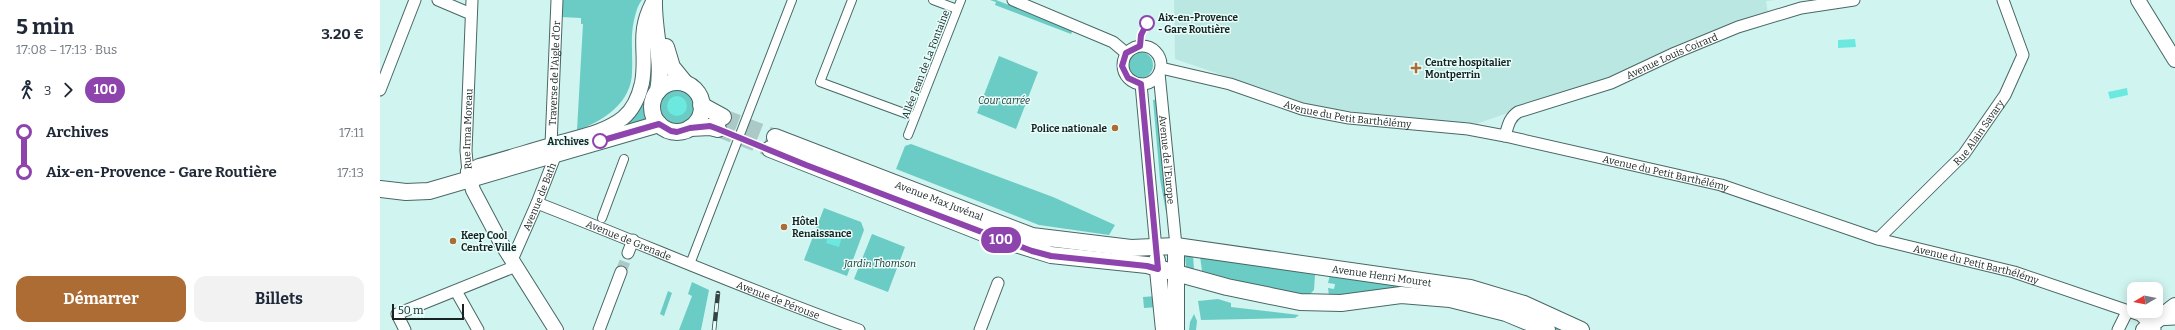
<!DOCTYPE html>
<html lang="fr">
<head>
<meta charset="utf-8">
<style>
  :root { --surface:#fff; --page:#f2f2f3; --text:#1f2937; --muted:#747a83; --accent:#ac6c34 }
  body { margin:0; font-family:Bitter,serif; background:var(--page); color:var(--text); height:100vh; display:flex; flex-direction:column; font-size:15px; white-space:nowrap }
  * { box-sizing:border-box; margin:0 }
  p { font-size:13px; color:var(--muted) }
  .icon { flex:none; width:22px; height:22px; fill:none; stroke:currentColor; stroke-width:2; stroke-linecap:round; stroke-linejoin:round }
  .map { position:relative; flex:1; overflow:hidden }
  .sheet { display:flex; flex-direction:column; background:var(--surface); width:380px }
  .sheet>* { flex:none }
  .badge { padding:0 8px; border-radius:13px; font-size:14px; line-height:26px }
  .needle { width:26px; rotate:260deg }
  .controls { position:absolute; left:1747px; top:282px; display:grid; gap:8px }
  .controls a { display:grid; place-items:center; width:36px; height:36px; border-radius:8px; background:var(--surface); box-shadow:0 2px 10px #0003; font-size:20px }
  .scale { position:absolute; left:12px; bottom:10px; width:72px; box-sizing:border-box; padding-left:4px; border:2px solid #162322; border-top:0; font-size:11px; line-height:14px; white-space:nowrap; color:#162322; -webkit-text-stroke:3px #e8fefb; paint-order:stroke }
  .map>.badge { position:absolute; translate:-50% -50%; box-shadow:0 0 0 2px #fff }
  .legs { display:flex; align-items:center; gap:6px; height:44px; padding:0 16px; font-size:13px }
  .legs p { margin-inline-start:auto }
  .head { display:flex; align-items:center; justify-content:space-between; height:68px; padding:0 16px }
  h1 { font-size:22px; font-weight:700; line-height:30px }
  .action { display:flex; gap:8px; margin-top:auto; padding:8px 16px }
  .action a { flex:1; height:46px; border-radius:12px; background:var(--accent); color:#fff; font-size:16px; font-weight:700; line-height:46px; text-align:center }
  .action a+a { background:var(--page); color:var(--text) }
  ul { padding:0 16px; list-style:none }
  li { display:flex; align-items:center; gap:14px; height:40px; font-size:15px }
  li i { display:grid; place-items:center; width:6px; height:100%; margin:0 5px; background:currentColor }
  li i::after { content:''; width:10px; height:10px; margin:-5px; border:3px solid; border-radius:50%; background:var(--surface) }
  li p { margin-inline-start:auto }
  li:first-child i { background:linear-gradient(#0000 50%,currentColor 0) }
  li:last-child i { background:linear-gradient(currentColor 50%,#0000 0) }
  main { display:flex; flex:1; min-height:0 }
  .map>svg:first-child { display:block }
  .built { fill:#bbe7e2 }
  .green { fill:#6accc4 }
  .water { fill:#6be9df }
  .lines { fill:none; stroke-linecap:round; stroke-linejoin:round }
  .minor-tunnel { stroke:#abcac7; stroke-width:11; stroke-dasharray:11 5.5; stroke-linecap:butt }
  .secondary-tunnel { stroke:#abcac7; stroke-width:16; stroke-dasharray:16 8; stroke-linecap:butt }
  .pedestrian-casing { stroke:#486865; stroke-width:10 }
  .minor-casing { stroke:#486865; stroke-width:13 }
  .tertiary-casing { stroke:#486865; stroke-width:16 }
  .secondary-casing { stroke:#486865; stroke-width:18 }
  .pedestrian { stroke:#fff; stroke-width:8 }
  .minor { stroke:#fff; stroke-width:11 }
  .tertiary { stroke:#fff; stroke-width:14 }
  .secondary { stroke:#fff; stroke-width:16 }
  .rail-casing { stroke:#334443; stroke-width:4.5 }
  .rail { stroke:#e8fefb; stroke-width:3; stroke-dasharray:9; stroke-linecap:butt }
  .line-1-casing { stroke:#fff; stroke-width:9 }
  .line-1 { stroke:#8e44ad; stroke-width:6 }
  .stop-1-dot { fill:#fff; stroke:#8e44ad; stroke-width:2 }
  .poi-dot { fill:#ac6c34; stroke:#e8fefb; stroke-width:1.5 }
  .labels { text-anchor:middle; stroke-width:3; stroke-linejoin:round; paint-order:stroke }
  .stop-label { font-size:10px; font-weight:bold; fill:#162322; stroke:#e8fefb; text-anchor:start }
  .street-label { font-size:10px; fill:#162322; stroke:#e8fefb }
  .poi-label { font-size:10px; font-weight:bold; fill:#162322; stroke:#e8fefb; text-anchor:start }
  .park-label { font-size:10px; font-style:italic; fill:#203735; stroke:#e8fefb }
</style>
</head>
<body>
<main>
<section class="sheet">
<div class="head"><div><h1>5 min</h1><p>17:08 – 17:13 · Bus</p></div><b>3.20 €</b></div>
<div class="legs"><svg class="icon" aria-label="walk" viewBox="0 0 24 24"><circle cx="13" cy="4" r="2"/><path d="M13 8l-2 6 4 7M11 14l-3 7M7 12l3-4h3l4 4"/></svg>3<svg class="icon" aria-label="forward" viewBox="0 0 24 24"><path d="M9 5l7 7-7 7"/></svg><b class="badge" style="background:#8e44ad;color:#fff">100</b></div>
<ul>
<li><i style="color:#8e44ad"></i><b>Archives</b><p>17:11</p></li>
<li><i style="color:#8e44ad"></i><b>Aix-en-Provence - Gare Routière</b><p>17:13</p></li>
</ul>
<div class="action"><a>Démarrer</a><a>Billets</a></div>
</section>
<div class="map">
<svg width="1795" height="330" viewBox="0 0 1795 330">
  <rect width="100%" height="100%" fill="#d0f4f0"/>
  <path class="built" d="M794,0h601l-9,1 2,12 -97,35 -55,28 -143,49 -95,-10 -65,-9 -138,-47z"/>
  <path class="green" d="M182,0h80c-5,6 -6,13 -8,20 -4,18 -1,34 -2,52 0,30 -29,50 -55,58l6,-106h-2v-6l-20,-1z
    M610,0h6l77,30 -2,4 -76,-29 1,-3z
    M264,38l10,18 -3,38 -4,16 2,9 -23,8 -3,-6 7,-7z
    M747 65a13 13 0 1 1 26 0a13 13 0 1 1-26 0Z
    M619,56l39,16 -22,57 -39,-16z
    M279 107a18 18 0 1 1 36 0a18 18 0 1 1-36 0Z
    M778,99l11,113h-3l-6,-33 -7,-79z
    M531,144l142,53 62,28 -6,10 -70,-10 -143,-56 9,-23z
    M444,208l37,14 3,8 -17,46 -43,-16z
    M492,234l33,13 -17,45 -34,-13z
    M805,255h8l1,15 -8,-3z
    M820,256l113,18 2,1 -1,15 -5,5 -15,1 -92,-25z
    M950,275l161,26 72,29h-8l-64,-26 -162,-8 -1,-8 6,1 1,-5 -7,-1z
    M312,282l17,8 -8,40h-22l13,-34 -4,-2z
    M288,291l4,2 -8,23 -4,-2z
    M777,296l1,11 -14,1 -1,-11z
    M838,299l13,4v4l68,8 -4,3 -94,2 -3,-19z
    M814,314l3,7 -1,9h-7l1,-8z"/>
  <path class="water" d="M1475,39l1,8 -18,1v-8z
    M1747,88l1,7 -18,4 -2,-7z
    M287 106a10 10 0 1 1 20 0a10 10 0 1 1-20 0Z
    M451,229l12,4 -4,14 -13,-4z"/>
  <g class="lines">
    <path class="minor-tunnel" d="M241,272l7,-19"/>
    <path class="secondary-tunnel" d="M343,117l52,20
      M338,129l52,20"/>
    <defs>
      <path id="pedestrian" d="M472,0l-32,82 95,35
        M553,0l24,9
        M528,135l53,-135
        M222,218l22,-59
        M310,264l102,-264"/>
      <g id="minor">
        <path d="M58,0l33,14"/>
        <path d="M633,0l100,42 13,11"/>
        <circle cx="762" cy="65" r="19"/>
        <path id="s1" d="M781,68l69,16 72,25 47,9 119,11 37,7 216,49 157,54 136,33 126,43 15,14"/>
        <path id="s2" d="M779,73l17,173"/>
        <path d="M761,84l15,165"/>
        <path d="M0,90l35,-90"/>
        <path id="s3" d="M1125,136c3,-10 4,-18 13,-24l93,-29 64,-30 63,-26 63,-19 53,-8"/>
        <path id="s4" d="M88,172l-2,-21 6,-151"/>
        <path id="s5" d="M157,203c108,42 213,88 322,127"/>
        <path id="s6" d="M1498,239l86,-85 41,-59 18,-40 -20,-55"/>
        <path d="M248,253l5,-13"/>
        <path id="s7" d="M132,260l25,-57 19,-49 -5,-9 6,-145"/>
        <path d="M76,291l22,39"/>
        <path d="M1776,320l19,-1"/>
        <path d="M25,330l-8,-16 119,-48"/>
        <path d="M219,330l22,-58"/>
        <path d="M600,330l18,-47"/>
        <path d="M1738,330l9,-18"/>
      </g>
      <path id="tertiary" d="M1758,0l37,60
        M176,330l-56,-89 -27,-51 -5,-18 11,-6c26,-7 51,-15 76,-22 23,-7 49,-11 68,-26 11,-9 16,-22 19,-35 6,-33 -7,-48 12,-83"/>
      <g id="secondary">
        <path d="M274,0c-1,31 10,61 4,91"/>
        <path d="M286,47l6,20 13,16"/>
        <circle cx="297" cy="107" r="25"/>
        <path d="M321,105l22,12"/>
        <path d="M310,128l20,-1 8,2"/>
        <path id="s8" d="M395,137l257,99 99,12 45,-2 294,42 54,16 57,26"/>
        <path d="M390,149l223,88 58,18 96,10 80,22 73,15 41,1 60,-8 49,4 56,14 41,17"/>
        <path d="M0,189l26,3 23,-1 230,-67"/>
        <path d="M796,246v84"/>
        <path d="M777,260l7,70"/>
        <path d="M1764,330l31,-24"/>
      </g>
    </defs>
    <use href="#pedestrian" class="pedestrian-casing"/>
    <use href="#minor" class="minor-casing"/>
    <use href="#tertiary" class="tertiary-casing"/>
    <use href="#secondary" class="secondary-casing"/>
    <use href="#pedestrian" class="pedestrian"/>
    <use href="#minor" class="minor"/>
    <use href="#tertiary" class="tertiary"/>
    <use href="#secondary" class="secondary"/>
    <defs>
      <path id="rail" d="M334,330l4,-37"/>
    </defs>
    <use href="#rail" class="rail-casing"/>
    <use href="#rail" class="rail"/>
  </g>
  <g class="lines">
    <defs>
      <path id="line-1" d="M220,141l59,-17 12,7 6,1 13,-4 20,-2 8,3 88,36 226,86 19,5 96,10 11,3 -17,-185 -13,-6 -6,-12 4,-13 14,-7 1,-11 6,-12"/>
    </defs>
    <use href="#line-1" class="line-1-casing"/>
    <use href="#line-1" class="line-1"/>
  </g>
  <g class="stop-1-dot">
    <circle cx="767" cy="23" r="7"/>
    <circle cx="220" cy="141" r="7"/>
  </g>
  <g class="poi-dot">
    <path d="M1034 62h4v4h4v4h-4v4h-4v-4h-4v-4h4z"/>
    <circle cx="735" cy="128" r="4"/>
    <circle cx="404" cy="227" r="4"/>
    <circle cx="73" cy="241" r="4"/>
  </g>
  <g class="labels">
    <g class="stop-label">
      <text x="778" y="21">Aix-en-Provence<tspan x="778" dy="12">- Gare Routière</tspan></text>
      <text x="209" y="145" text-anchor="end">Archives</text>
    </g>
    <g class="street-label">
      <text dy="4" stroke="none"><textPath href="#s3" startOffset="192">Avenue Louis Coirard</textPath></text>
      <text transform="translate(545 64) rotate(-69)" y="4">Allée Jean de La Fontaine</text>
      <text dy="4" stroke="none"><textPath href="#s7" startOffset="197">Traverse de l'Aigle d'Or</textPath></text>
      <text dy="4" stroke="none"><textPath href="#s1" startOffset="193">Avenue du Petit Barthélémy</textPath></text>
      <text dy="4" stroke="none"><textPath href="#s4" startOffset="43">Rue Irma Moreau</textPath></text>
      <text dy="4" stroke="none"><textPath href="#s6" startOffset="147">Rue Alain Savary</textPath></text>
      <text dy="4" stroke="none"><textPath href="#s2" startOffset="87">Avenue de l'Europe</textPath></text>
      <text dy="4" stroke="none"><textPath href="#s1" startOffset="517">Avenue du Petit Barthélémy</textPath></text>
      <text dy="4" stroke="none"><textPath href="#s7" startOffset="69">Avenue de Bath</textPath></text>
      <text dy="4" stroke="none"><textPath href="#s8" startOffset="176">Avenue Max Juvénal</textPath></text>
      <text dy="4" stroke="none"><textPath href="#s5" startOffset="99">Avenue de Grenade</textPath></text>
      <text dy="4" stroke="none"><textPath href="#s1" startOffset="841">Avenue du Petit Barthélémy</textPath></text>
      <text dy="4" stroke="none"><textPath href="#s8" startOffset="628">Avenue Henri Mouret</textPath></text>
      <text dy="4" stroke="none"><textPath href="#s5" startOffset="260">Avenue de Pérouse</textPath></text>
    </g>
    <g class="poi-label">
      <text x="1045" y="66">Centre hospitalier<tspan x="1045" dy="12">Montperrin</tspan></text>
      <text x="727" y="132" text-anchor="end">Police nationale</text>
      <text x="412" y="225">Hôtel<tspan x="412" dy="12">Renaissance</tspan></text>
      <text x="81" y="239">Keep Cool<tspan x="81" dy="12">Centre Ville</tspan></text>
    </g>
    <g class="park-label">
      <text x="624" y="104">Cour carrée</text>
      <text x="500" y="267">Jardin Thomson</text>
    </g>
  </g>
</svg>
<div class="controls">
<a><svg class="needle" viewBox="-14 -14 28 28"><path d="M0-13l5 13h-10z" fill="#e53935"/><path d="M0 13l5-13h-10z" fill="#747a83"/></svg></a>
</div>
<div class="scale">50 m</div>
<b class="badge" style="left:621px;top:240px;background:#8e44ad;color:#fff">100</b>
</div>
</main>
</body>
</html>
